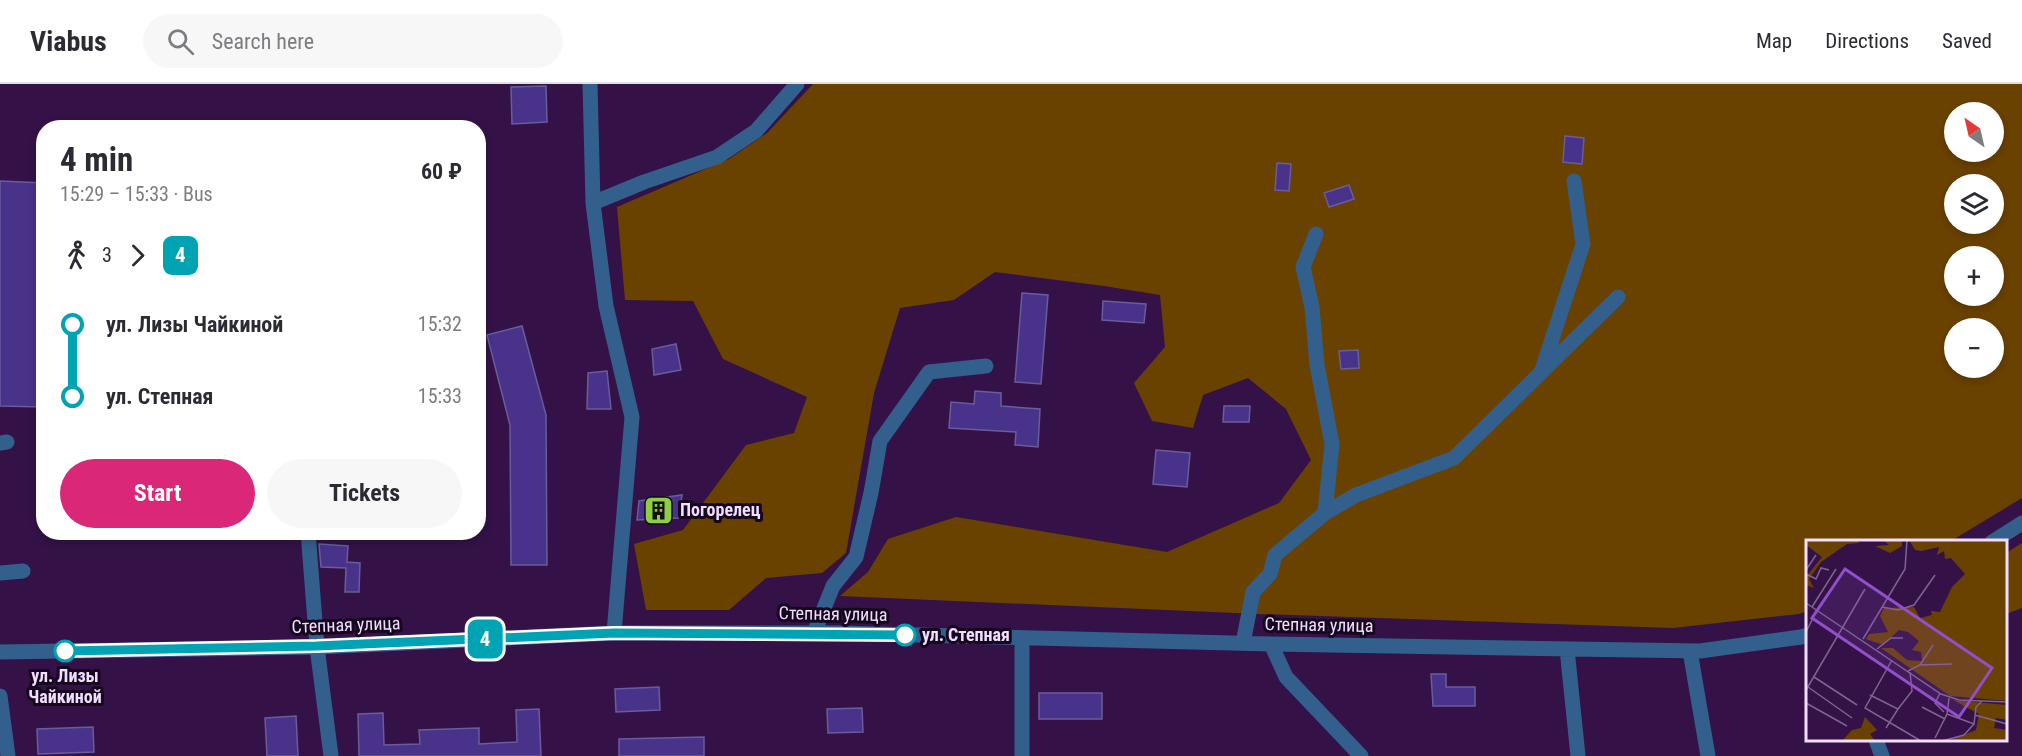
<!DOCTYPE html>
<html lang="en">
<head>
<meta charset="utf-8">
<style>
  :root { --surface:#fff; --page:#f7f7f7; --text:#2b2b33; --muted:#7c7c81; --line:#e1e1e2; --accent:#db2777 }
  body { margin:0; font-family:"Roboto Condensed",sans-serif; background:var(--page); color:var(--text); height:100vh; display:flex; flex-direction:column; font-size:22px; white-space:nowrap }
  * { box-sizing:border-box; margin:0 }
  p { font-size:20px; color:var(--muted) }
  .icon { flex:none; width:33px; height:33px; fill:none; stroke:currentColor; stroke-width:2; stroke-linecap:round; stroke-linejoin:round }
  .map { position:relative; flex:1; overflow:hidden }
  .side { position:absolute; left:36px; top:36px; width:450px; height:420px; display:flex; flex-direction:column; background:var(--surface); border-radius:24px; box-shadow:0 3px 9px #0003 }
  .side>* { flex:none }
  .badge { padding:0 12px; border-radius:9px; font-size:21px; line-height:39px }
  .needle { width:39px; rotate:326deg }
  .tools { position:absolute; left:1944px; top:18px; display:grid; gap:12px }
  .tools a { display:grid; place-items:center; width:60px; height:60px; border-radius:50%; background:var(--surface); box-shadow:0 3px 9px #0003; font-size:30px }
  .map>.badge { position:absolute; translate:-50% -50%; box-shadow:0 0 0 3px #fff }
  .legs { display:flex; align-items:center; gap:9px; height:66px; padding:0 24px; font-size:20px }
  .legs p { margin-inline-start:auto }
  .head { display:flex; align-items:center; justify-content:space-between; height:102px; padding:0 24px }
  h1 { font-size:33px; font-weight:700; line-height:45px }
  .cta { display:flex; gap:12px; margin-top:auto; padding:12px 24px }
  .cta a { flex:1; height:69px; border-radius:36px; background:var(--accent); color:#fff; font-size:24px; font-weight:700; line-height:69px; text-align:center }
  .cta a+a { background:var(--page); color:var(--text) }
  ul { padding:0 24px; list-style:none }
  li { display:flex; align-items:center; gap:21px; height:72px; font-size:22px }
  li i { display:grid; place-items:center; width:9px; height:100%; margin:0 8px; background:currentColor }
  li i::after { content:''; width:15px; height:15px; margin:-8px; border:4px solid; border-radius:50%; background:var(--surface) }
  li p { margin-inline-start:auto }
  li:first-child i { background:linear-gradient(#0000 50%,currentColor 0) }
  li:last-child i { background:linear-gradient(currentColor 50%,#0000 0) }
  header { display:flex; align-items:center; gap:36px; box-sizing:border-box; height:84px; padding:0 30px; background:var(--surface); border-bottom:2px solid var(--line) }
  header strong { font-size:28px }
  nav { display:flex; gap:33px; margin-inline-start:auto; font-size:21px }
  .search { width:420px; height:54px; background:var(--page); display:flex; align-items:center; gap:15px; box-sizing:border-box; padding:0 21px; border-radius:33px; color:var(--muted); font-size:22px }
  .map>svg:first-child { display:block }
  .green { fill:#6a4200; fill-rule:evenodd }
  .building { fill:#493289; stroke:#685d9c; stroke-width:1.5 }
  .lines { fill:none; stroke-linecap:round; stroke-linejoin:round }
  .minor { stroke:#335f8d; stroke-width:15 }
  .line-1-casing { stroke:#fff; stroke-width:14 }
  .line-1 { stroke:#00a3b4; stroke-width:9 }
  .stop-1-dot { fill:#fff; stroke:#00a3b4; stroke-width:3 }
  .labels { text-anchor:middle; stroke-width:6; stroke-linejoin:round; paint-order:stroke }
  .poi-label { font-size:18px; font-weight:bold; fill:#f0ddff; stroke:#15071d; text-anchor:start }
  .street-label { font-size:18px; fill:#f0ddff; stroke:#15071d }
  .stop-label { font-size:18px; font-weight:bold; fill:#f0ddff; stroke:#15071d; text-anchor:start }
  .inset-road { fill:none; stroke:#7f6391; stroke-width:1.5 }
  .view { fill:#924fcc; fill-opacity:0.15; stroke:#924fcc; stroke-width:3 }
  .inset-edge { fill:none; stroke:#f0ddff; stroke-width:3 }
</style>
</head>
<body>
<header>
<strong>Viabus</strong>
<div class="search"><svg class="icon" aria-label="search" viewBox="0 0 24 24"><circle cx="10" cy="10" r="6"/><path d="M15 15l6 6"/></svg>Search here</div>
<nav><a>Map</a><a>Directions</a><a>Saved</a></nav>
</header>
<div class="map">
<svg width="2022" height="672" viewBox="0 0 2022 672">
  <rect width="100%" height="100%" fill="#341247"/>
  <path class="green" d="M813,0h1209v414l-71,43 -143,1 -1,69 -8,3 -126,14 -414,-14 -419,-18 28,-24 20,-33 68,-22 211,35 112,-49 32,-43 -25,-51 -38,-31 -45,17 -10,33 -41,-7 -18,-38 31,-36 -5,-52 -56,-9 -109,-14 -41,28 -54,8 -26,85 -28,160 -24,20 -56,5 -37,32h-83l-12,-66 49,-14 63,-85 48,-12 13,-36 -84,-38 -30,-58 -68,-1 -8,-93 112,-48 38,-26zM1954,28h40v40h-40zM1954,100h40v40h-40zM1954,172h40v40h-40zM1954,244h40v40h-40z
    M2022,459v65l-16,6v-61z"/>
  <path class="building" d="M546,2l1,36 -35,2 -1,-37z
    M1565,52l19,2 -2,26 -19,-2z
    M1277,79l14,1 -2,27 -14,-1z
    M0,97l44,2v224l-44,-1z
    M1349,101l5,14 -25,8 -5,-14z
    M1022,209l26,2 -7,89 -26,-2z
    M1103,217l43,3 -2,19 -42,-3z
    M522,242l24,89 1,150h-36l-1,-140 -23,-90z
    M676,260l5,26 -27,5 -2,-26z
    M1358,266l1,18 -18,1 -2,-18z
    M607,287l4,38h-24l1,-36z
    M975,307l26,2v13l39,3 -2,38 -23,-2 1,-13 -67,-4 2,-26 23,2z
    M1224,322h26l-1,16h-26z
    M1156,366l34,3 -3,34 -34,-3z
    M682,411l-3,23 -42,2 2,-19z
    M319,460l29,2 -1,16 13,1 -1,29h-14l1,-24 -25,-1z
    M1431,590h15v13h29v19h-42z
    M659,603l1,23 -44,2 -1,-23z
    M1039,609h63v26h-63z
    M862,624l1,24 -35,1 -1,-24z
    M539,625l2,47h-182l-1,-42 25,-1 1,32 36,-1 -1,-14 60,-2v16l38,-2 -1,-32z
    M296,632l2,40h-31l-2,-38z
    M93,643l1,25 -56,2 -1,-25z
    M704,653v19h-85v-17z"/>
  <g class="lines">
    <path class="minor" d="M590,0l3,119 13,103 26,111 -18,216
      M593,119l51,-21 73,-25 39,-26 41,-47
      M1542,286l41,-126 -9,-63
      M0,359l7,-1
      M1325,429l31,-18 98,-37 164,-161
      M308,448l9,115 14,109
      M1992,458l30,-19
      M0,489l23,-2
      M814,549l19,-47 23,-29 15,-64 9,-52 49,-69 57,-6
      M1022,554v118
      M1243,559l10,-51 17,-18 5,-19 50,-42 7,-69 -15,-79 -5,-58 -9,-40 13,-33
      M1271,560l15,33 75,79
      M1567,565l11,107
      M1690,567l18,105
      M0,568l317,-5 297,-14h223l434,11 429,7 101,-14 7,-2
      M0,612l8,60
      M1876,656l6,16"/>
  </g>
  <g class="lines">
    <defs>
      <path id="line-1" d="M65,567l252,-5 297,-13 291,2"/>
    </defs>
    <use href="#line-1" class="line-1-casing"/>
    <use href="#line-1" class="line-1"/>
  </g>
  <defs>
    <symbol id="building-square" viewBox="-11 -11 22 22"><rect x="-9" y="-9" width="18" height="18" rx="4" fill="#8ece43" stroke="#15071d"/><path d="M-4-6H4V6H1V3H-1V6H-4ZM-2.5-4.3h1.7v1.8h-1.7ZM.8-4.3h1.7v1.8H.8ZM-2.5-1h1.7V.8h-1.7ZM.8-1h1.7V.8H.8Z" fill="#111"/></symbol>
  </defs>
  <g fill-rule="evenodd">
    <use href="#building-square" x="642" y="410" width="33" height="33"/>
  </g>
  <g class="stop-1-dot">
    <circle cx="905" cy="551" r="10"/>
    <circle cx="65" cy="567" r="10"/>
  </g>
  <g class="labels">
    <g class="poi-label">
      <text x="680" y="432">Погорелец</text>
    </g>
    <g class="street-label">
      <text transform="translate(833 530) rotate(1)" y="6">Степная улица</text>
      <text transform="translate(346 541) rotate(-2)" y="6">Степная улица</text>
      <text transform="translate(1319 541) rotate(1)" y="6">Степная улица</text>
    </g>
    <g class="stop-label">
      <text x="922" y="557">ул. Степная</text>
      <text x="65" y="598" text-anchor="middle">ул. Лизы<tspan x="65" dy="21">Чайкиной</tspan></text>
    </g>
  </g>
  <g transform="translate(1806 456)">
    <rect width="201" height="201" fill="#341247"/>
    <path d="M0,0h51l2,3 -12,1 -26,18 -12,17 5,9 -8,-3v-8l16,-20 -16,-12zM77,0h19v6l-12,7 -15,-7 14,-1zM103,0h98v161l-57,-5 -69,-48h12l14,12 15,1 -1,-9 -9,-2 7,-9 -11,-9 -9,-2 -16,15 -17,-6 3,-5 19,-2 -8,-16 4,-8 30,-1 6,11 12,-3 -1,-4 9,1 12,-25 13,-13 -14,-16 -6,1 -1,-8 -7,4 2,-8 -18,4 -6,-1zM147,160l54,5v15l-11,-2 -2,10 13,2v11h-58l27,-11 3,-16zM59,177l12,13 -7,4 5,7h-33l10,-11 9,-2z" fill="#6a4200"/>
    <path class="inset-road" d="M0,30l10,-15M0,34l10,5 5,-11 8,2M0,63l135,91 18,6 48,2M6,67l24,-38M76,67l16,3 16,-5 21,-30M0,92l11,-22M57,99l42,-70 2,-29M71,109l14,-11h12M86,120l-27,48 56,33M114,125l32,-1M102,131l12,-6 13,-20M8,137l43,28M2,147l44,31M0,150l59,-101M134,153l-5,10 9,9M64,155l28,14 -12,19M0,163l41,23M116,167l23,12M92,169l14,-18 -2,-19M141,174l27,10 2,-17 6,-6M169,175l32,9M129,198l12,-24 2,-16M136,201l22,-6 10,-11"/>
    <path class="view" d="M39,29l147,99 -33,49 -147,-99z"/>
    <rect width="201" height="201" class="inset-edge"/>
  </g>
</svg>
<div class="tools">
<a><svg class="needle" viewBox="-14 -14 28 28"><path d="M0-13l5 13h-10z" fill="#e53935"/><path d="M0 13l5-13h-10z" fill="#7c7c81"/></svg></a>
<a><svg class="icon" aria-label="layers" viewBox="0 0 24 24"><path d="M12 4l9 5-9 5-9-5zM3 14l9 5 9-5"/></svg></a>
<a>+</a>
<a>−</a>
</div>
<b class="badge" style="left:485px;top:555px;background:#00a3b4;color:#fff">4</b>
<section class="side">
<div class="head"><div><h1>4 min</h1><p>15:29 – 15:33 · Bus</p></div><b>60 ₽</b></div>
<div class="legs"><svg class="icon" aria-label="walk" viewBox="0 0 24 24"><circle cx="13" cy="4" r="2"/><path d="M13 8l-2 6 4 7M11 14l-3 7M7 12l3-4h3l4 4"/></svg>3<svg class="icon" aria-label="forward" viewBox="0 0 24 24"><path d="M9 5l7 7-7 7"/></svg><b class="badge" style="background:#00a3b4;color:#fff">4</b></div>
<ul>
<li><i style="color:#00a3b4"></i><b>ул. Лизы Чайкиной</b><p>15:32</p></li>
<li><i style="color:#00a3b4"></i><b>ул. Степная</b><p>15:33</p></li>
</ul>
<div class="cta"><a>Start</a><a>Tickets</a></div>
</section>
</div>
</body>
</html>
